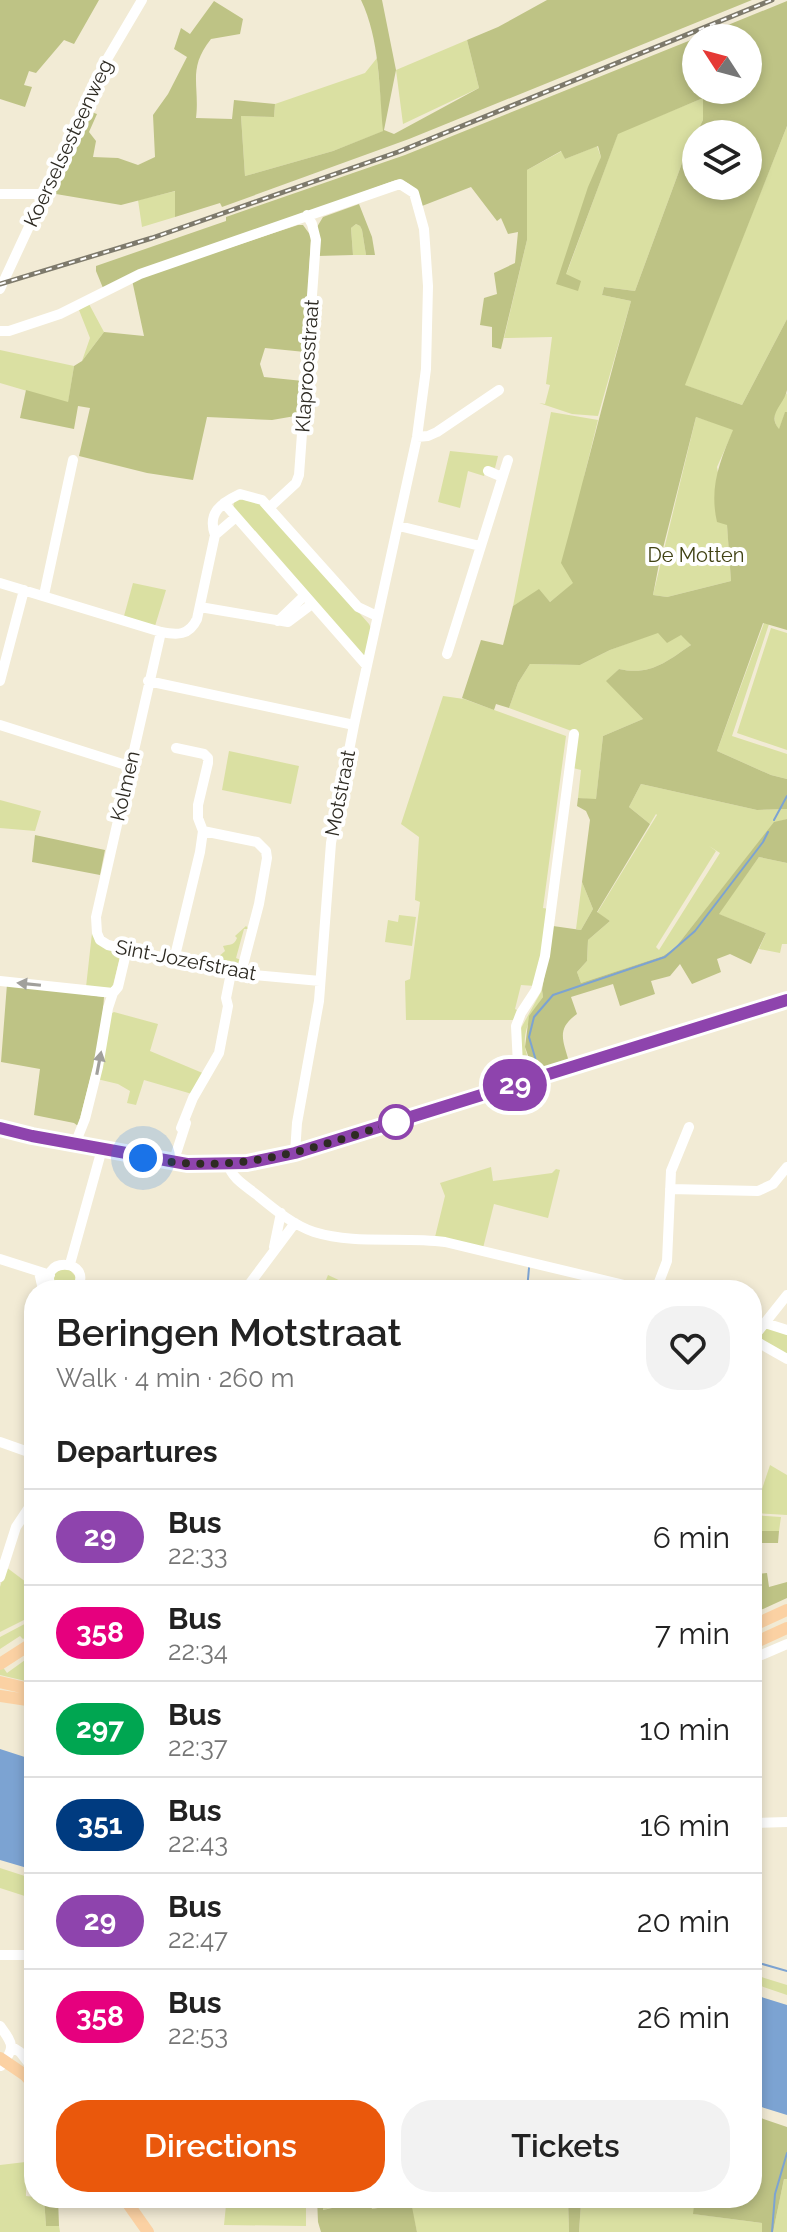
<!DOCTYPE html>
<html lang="en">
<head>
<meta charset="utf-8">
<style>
  :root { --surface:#fff; --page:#f2f2f2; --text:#222; --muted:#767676; --line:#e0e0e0; --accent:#ea580c }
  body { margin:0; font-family:Raleway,sans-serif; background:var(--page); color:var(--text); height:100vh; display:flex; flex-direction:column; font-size:30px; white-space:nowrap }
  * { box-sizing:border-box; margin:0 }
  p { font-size:26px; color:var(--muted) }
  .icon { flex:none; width:44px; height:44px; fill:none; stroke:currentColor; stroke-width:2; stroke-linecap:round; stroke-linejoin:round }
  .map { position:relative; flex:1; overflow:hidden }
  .drawer { position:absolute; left:24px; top:1280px; width:738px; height:928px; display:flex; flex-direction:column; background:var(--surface); border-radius:32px; box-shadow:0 4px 12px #0003 }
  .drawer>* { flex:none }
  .badge { padding:0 16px; border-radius:26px; font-size:28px; line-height:52px }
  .needle { width:52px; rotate:306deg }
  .fabs { position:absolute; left:682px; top:24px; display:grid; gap:16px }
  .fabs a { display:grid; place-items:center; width:80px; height:80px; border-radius:50%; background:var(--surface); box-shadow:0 4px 12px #0003; font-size:40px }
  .you { position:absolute; width:40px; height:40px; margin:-20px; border:6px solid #fff; border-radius:50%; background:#1a73e8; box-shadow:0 0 0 12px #1a73e833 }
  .map>.badge { position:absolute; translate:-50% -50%; box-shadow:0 0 0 4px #fff }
  h2 { padding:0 32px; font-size:30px; line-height:72px }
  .round { display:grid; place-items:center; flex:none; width:84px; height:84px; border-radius:32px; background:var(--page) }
  .summary { display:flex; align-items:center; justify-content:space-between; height:136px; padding:0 32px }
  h1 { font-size:38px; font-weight:600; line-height:60px }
  .cta { display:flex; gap:16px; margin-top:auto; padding:16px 32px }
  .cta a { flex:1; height:92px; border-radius:32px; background:var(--accent); color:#fff; font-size:32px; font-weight:600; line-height:92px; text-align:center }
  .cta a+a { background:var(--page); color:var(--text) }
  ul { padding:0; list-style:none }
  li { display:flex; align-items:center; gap:24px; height:96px; padding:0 32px; border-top:2px solid var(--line) }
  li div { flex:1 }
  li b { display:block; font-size:30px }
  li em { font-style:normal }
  li .badge { min-width:88px; font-weight:700; text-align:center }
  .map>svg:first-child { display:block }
  .green { fill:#dae0a2; fill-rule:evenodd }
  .forest { fill:#bec385; fill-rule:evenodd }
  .water { fill:#7ca3d2 }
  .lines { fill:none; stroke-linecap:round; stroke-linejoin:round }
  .stream { stroke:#7ca3d2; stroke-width:2 }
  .minor { stroke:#fff; stroke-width:10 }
  .major { stroke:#fbd1a3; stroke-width:12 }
  .rail-casing { stroke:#7e7a6c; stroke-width:5 }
  .rail { stroke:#fff; stroke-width:2; stroke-dasharray:6; stroke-linecap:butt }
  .oneway { fill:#a1a09c }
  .line-casing { stroke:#fff; stroke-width:18 }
  .line { stroke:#8e44ad; stroke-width:12 }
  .walk { stroke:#2e2b23; stroke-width:8; stroke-dasharray:0 14.4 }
  .stop-dot { fill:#fff; stroke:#8e44ad; stroke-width:4 }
  .labels { text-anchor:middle; stroke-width:8; stroke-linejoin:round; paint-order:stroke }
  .street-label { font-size:20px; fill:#2e2b23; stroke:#fff }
  .park-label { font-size:20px; fill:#404213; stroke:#fff }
</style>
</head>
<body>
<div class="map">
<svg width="787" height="2232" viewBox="0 0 787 2232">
  <rect width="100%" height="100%" fill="#f2ebd5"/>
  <path class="green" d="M467,40l12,48 -76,36 -7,-54z
    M377,58l7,73 -51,20 -88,25 -4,-60 33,1 1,-13 90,-31z
    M703,98v22l-18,35 -50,136 -31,-4 -2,8 29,6 -33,115 -26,-2 -33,-11 6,1 5,-19 -4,-1 6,-47 -48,1 23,-98v-70l35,-19 3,8 32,-13 4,11 -35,118 52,-142z
    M787,126v193l-45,86 -58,-20z
    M176,191l-1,26 -33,10 -4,-27z
    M356,224l4,2 2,4 4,25h-13l-2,-27z
    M89,304l15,28 -22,29 8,-23 -11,-28z
    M0,350l74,16 -6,37 -68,-20z
    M787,393v19l-2,1 -6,17c-10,-13 -1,-26 8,-37z
    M551,412l47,8 -14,57 -10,106 -24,19 -11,-12 -26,16z
    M696,417l38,12 -17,38 10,57 4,57 -64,16 -14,-2z
    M450,451l48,5 -3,12 -7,-2 -4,10 -16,-5 -8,37 -22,-6z
    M240,497l23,7 106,120 2,4 -6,27h-2l-130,-145 1,-8z
    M133,583l33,7 -11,36 -31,-10z
    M764,623l5,1 -37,112 55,18v25l-16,-4 -54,-24z
    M771,628l16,5v117l-50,-17z
    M658,632l24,2 9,11c-25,17 -41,31 -72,24l-12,12 36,38 -40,17 -7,64 -18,-2 3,-28 -8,-2 4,-35 -68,-25 9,-25 12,-19 50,1 30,-15z
    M443,696l21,3 102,37 -23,172 6,1 -14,77 -14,-1 -6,24 4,2 -4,9h-109l-1,-39 5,-2 10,-77 -5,-2 4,-63 -18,-13z
    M229,751l70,15 -8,38 -69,-14z
    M641,784l116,26 30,-1v10l-13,4 -99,125 -12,8 -82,27 -4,-11 10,-11 1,-21 22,-19 -13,-8 60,-98 -1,-1 -6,10 -21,-17zM709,846l11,7 -61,97 -3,-3 60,-96z
    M0,800l41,11 -6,20 -35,-3z
    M759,857l28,6v81h-5l-2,9 -21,-4 7,-16 -48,-19z
    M582,882l11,27 -12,21 -5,-1z
    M399,915l17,2 -4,29 -27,-4 3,-22 10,2z
    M246,926l3,3h-5l-8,29 5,2 -1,4 -7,5 -20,-3 -4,-7 8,-1 8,-7 -2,-5c7,-2 11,0 14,-8l-2,-2z
    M92,933l29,20 -9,36 -26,-2z
    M542,990l1,7c-10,15 -20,31 -18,50 1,8 6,18 9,26l-7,2 -5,-6 -2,-39z
    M114,1012l44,12 -8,27 55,23 -13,20 -48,-14 -8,25 -9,-2 3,-12 -12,-7 -21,-5 13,-65z
    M491,1167l2,14 59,-8 4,-4 4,1 -12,48 -54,-14 -11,44 -48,-11 10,-41 -5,-13z
    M68,1268l9,10 -5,12h-14l-5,-10 2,-8z
    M328,1275l32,15h-38z
    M766,1327l21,7v23l-26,-18 -1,-2z
    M770,1465l17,10v40l-33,-2z
    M752,1515l29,2 -2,14h-27z
    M6,1567l28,21v27l-34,17v-45z
    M34,1619v13l-11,7 -3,-3 -20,13v-12z
    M34,1649v34l-34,-8v-12l7,10 25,-18 -2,-4z
    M0,1868l34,11v20l-34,-11z
    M752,1974l35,11v10l-35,-12z
    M34,2161v28h-8v7l18,2 2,28h13l1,6h-60v-67z
    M784,2179h3v53h-14z
    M183,2198h123v28l-82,-1 2,-20 -43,-5z
    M323,2198h245l1,34h-152l-7,-30 -39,7 -3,-9 -46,10z
    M597,2198h98l-1,16 68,9v9h-183l2,-29 16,-1z"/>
  <path class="forest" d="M0,0h99l-25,44 -10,-4 -28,33 -7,-2 -5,14 8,2 -7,20 -25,-8z
    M361,0h21l14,70 -12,60 10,4 85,-46 -12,-48 31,-13 49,-27h205l-343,139 -187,68 -2,-4 -45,14v-26l-54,14 -71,-12 38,-82 9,3 -8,18 7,9 -3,16 25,1 20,7 17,-8 -2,-42 15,-21 19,-37 -13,-8 7,-21 9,6 24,-33 29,18 -3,15 -29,5c-24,30 -11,46 -15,79l36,1 2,-19 41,4 -1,13 -33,-1 4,60 88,-25 50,-20c-4,-44 -3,-91 -22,-131z
    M787,1v125l-102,259 57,20 45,-86c0,22 0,49 0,71 -2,14 -21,24 -8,39l6,-17h2v218l-24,-7 -46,128 54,24 16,4v30l-30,1 -116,-26 -12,23 21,17 -53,88 13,9 -22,19 -1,21 -10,11 4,11 82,-27 12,-8 99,-126 13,-3v44l-28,-6 -40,57 47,19 -15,31 -21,-10 -13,5 4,13 -29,12 -12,-20 -10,12 -19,5 4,13 -35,12 -7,-22 -42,13 6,17c-21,15 -14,26 -8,48l-35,11 -9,-26 4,-31 14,-19 -1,-7 11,-64 28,4 12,-21 -11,-27 8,-62 -4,-9 -9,-5 1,-8 18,1 7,-63 40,-17 -37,-38 13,-12c31,7 47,-7 72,-24l-10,-10 -14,8 -9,-10 -48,17 -30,15 -50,-1 -12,19 -9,25 -13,-4 -2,6 -32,-12 19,-58 22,5 10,-39 26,-17 11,13 23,-19 -12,-20c24,-87 45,-175 70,-262l-29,-6 2,-8 31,4 50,-136 18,-35v-22l-85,36 -52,140 15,7 -3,10 -22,-7 32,-97 13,-30 -3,-11 -33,13 -4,-8 -34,19v70l-26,109 -9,-2v-20l-12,-2 4,-27 13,-4 -3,-21 21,-10 3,-31 -10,2 -7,-16 -4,3 -26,-34 -49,19c-5,-14 -9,-25 -26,-26l-293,108 -7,-17v-5l130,-45v-4l179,-62 291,-117v52h52v-52h-52zM696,134h52v52h-52zM696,417l37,13c-13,31 -24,57 -16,92l10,3 4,56 -64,16 -14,-2 6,-31z
    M359,204l13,33 3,18h-9l-4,-25 -2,-4 -4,-2 -5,4 2,27 -35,1 -1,-29 6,-10z
    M298,225h5l8,11 -6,116 -40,-4 -5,16 4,13 39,4 -2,34 -29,5 -65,-3 -14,63 -46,-7 -68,-17 11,-48 -12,-2 -4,23 -54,-11 6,-28 42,12 6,-36 8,-5 22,-29 40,4 -12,-56z
    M35,835l70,15 -5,25 -68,-13z
    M7,984l97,13 -3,40 -23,89 -4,-3 -40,-8 6,-46 -39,-7z
    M752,1531h27l-1,12h-21l1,31 9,-1 2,14 18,-5v16l-35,16z
    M752,2115l35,12v52h-3l-11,53h-11v-9l-69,-9 2,-16h57z
    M44,2198h14l1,28h-13z
    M317,2198h6v12l45,-10 4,9 39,-7 6,30h-96l-3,-10z
    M568,2198h29l1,4 -17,1 -2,29h-10z"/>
  <path class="water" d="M0,1749l34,11v110l-34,-10z
    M752,1994l35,11v110l-35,-11z"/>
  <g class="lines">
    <path class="stream" d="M774,820l13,-24
      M539,1071l-10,-34 5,-20 19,-22 112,-38 30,-26 68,-89 5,-10
      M527,1290l2,-22
      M752,1961l35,10
      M772,2232l3,-38 12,-41"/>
    <path class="minor" d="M0,194h45
      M0,289l106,-228 36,-61
      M0,331h9l51,-17 80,-40 251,-87 9,-3 14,9 10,36 4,57 -2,83 -9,68 -63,288 -23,118 -12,158 -22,122 -2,30
      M417,437l11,-1 9,-4 62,-42
      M488,471l14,6
      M224,503l143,163
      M270,507l26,-24 3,-8 17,-235 -4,-16 -5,-9
      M399,526l81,20
      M215,535c-8,-22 6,-32 25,-41l22,6 96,107 19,9
      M0,583l161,49c16,3 28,4 36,-13l18,-84 21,-18
      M44,595l29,-135
      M200,607l88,15 24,-18
      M278,621l26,-25
      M161,632l-65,285 1,16 3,7 8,5 123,28 89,8
      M447,654l61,-194
      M0,681l24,-91
      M148,681l206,44
      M0,725l129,41
      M203,831l54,11 9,9 1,7 -8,46 -18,69
      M174,960l26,-108 3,-21 -5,-13v-13l10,-42v-5l-4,-4 -28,-6
      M0,981l113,12
      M519,1084l-3,-58 5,-13 15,-23 9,-34 29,-222
      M0,1128l14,5 173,31 60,-1 48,-10 492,-153
      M181,1128l12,-30 26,-45 9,-47 -2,-8 5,-25
      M75,1144l10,-25 13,-52 10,-59 5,-15 5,-6 9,-38
      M173,1163l13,-40
      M228,1164c4,15 18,22 29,31 17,14 36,30 57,37 42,13 88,4 131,10l200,48
      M670,1189l88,2 15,-7 14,-17
      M274,1247l7,-34
      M0,1259l50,16
      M70,1264l32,-115
      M39,1272l4,18
      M80,1285l17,5
      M53,1290c-20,-34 44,-33 23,0
      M245,1290l50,-67
      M656,1290l11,-29 4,-90 18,-44
      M765,1323l22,7
      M752,1339l35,-44
      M752,1339l35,20
      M0,1442l34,12
      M0,1577l16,-50 18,-27
      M752,1659l35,-15
      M752,1823l35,-1
      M0,1955h34
      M0,2026c13,18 16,21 1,40
      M12,2047l8,5 14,18"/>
    <path class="major" d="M752,1626l35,-16
      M752,1644l35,-16
      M0,1664l34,-22
      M0,1682l34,8
      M0,1696l34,5
      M0,2058l25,17 9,10
      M124,2198l24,34"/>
    <defs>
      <path id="rail" d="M0,284l152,-46 246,-86 374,-152"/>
    </defs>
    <use href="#rail" class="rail-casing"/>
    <use href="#rail" class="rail"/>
  </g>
  <defs><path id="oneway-solid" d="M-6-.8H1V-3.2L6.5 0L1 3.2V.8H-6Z" transform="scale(2)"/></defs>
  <g class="oneway">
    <use href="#oneway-solid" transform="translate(29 984) rotate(-174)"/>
    <use href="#oneway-solid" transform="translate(99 1063) rotate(-79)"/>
  </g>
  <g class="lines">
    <defs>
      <path id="line" d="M0,1128l32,8 155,28 60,-1 48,-10 492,-153"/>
    </defs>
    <use href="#line" class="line-casing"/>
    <use href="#line" class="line"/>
    <path class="walk" d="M143,1158c100,18 166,-9 259,-38l-6,2"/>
  </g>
  <circle class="stop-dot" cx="396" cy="1122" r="16"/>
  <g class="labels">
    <g class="street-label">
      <text transform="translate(68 143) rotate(-65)" y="7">Koerselsesteenweg</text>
      <text transform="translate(307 366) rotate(-86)" y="7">Klaproosstraat</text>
      <text transform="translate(125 786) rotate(-77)" y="7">Kolmen</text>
      <text transform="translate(340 793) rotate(-79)" y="7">Motstraat</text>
      <text transform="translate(186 960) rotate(11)" y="7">Sint-Jozefstraat</text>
    </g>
    <g class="park-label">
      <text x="696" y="562">De Motten</text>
    </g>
  </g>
</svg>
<div class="fabs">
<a><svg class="needle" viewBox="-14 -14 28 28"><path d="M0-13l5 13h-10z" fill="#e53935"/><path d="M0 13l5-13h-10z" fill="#767676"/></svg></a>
<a><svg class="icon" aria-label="layers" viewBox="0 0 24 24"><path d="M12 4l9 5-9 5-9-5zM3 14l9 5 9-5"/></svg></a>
</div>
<div class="you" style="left:143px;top:1158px"></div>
<b class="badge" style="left:515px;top:1085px;background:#8e44ad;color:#fff">29</b>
<section class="drawer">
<div class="summary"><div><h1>Beringen Motstraat</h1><p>Walk · 4 min · 260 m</p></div><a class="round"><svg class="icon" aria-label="heart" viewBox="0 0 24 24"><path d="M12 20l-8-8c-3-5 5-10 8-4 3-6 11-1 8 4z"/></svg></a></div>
<h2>Departures</h2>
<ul>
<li><span class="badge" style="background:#8e44ad;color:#fff">29</span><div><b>Bus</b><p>22:33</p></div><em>6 min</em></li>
<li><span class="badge" style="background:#e6007e;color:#fff">358</span><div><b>Bus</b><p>22:34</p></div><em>7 min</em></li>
<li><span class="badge" style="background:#00a651;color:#fff">297</span><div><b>Bus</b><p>22:37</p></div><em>10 min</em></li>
<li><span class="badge" style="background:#003b80;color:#fff">351</span><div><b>Bus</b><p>22:43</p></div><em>16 min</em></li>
<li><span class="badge" style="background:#8e44ad;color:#fff">29</span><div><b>Bus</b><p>22:47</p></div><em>20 min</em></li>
<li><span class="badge" style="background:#e6007e;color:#fff">358</span><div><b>Bus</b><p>22:53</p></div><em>26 min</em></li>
</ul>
<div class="cta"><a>Directions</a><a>Tickets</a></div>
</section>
</div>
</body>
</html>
